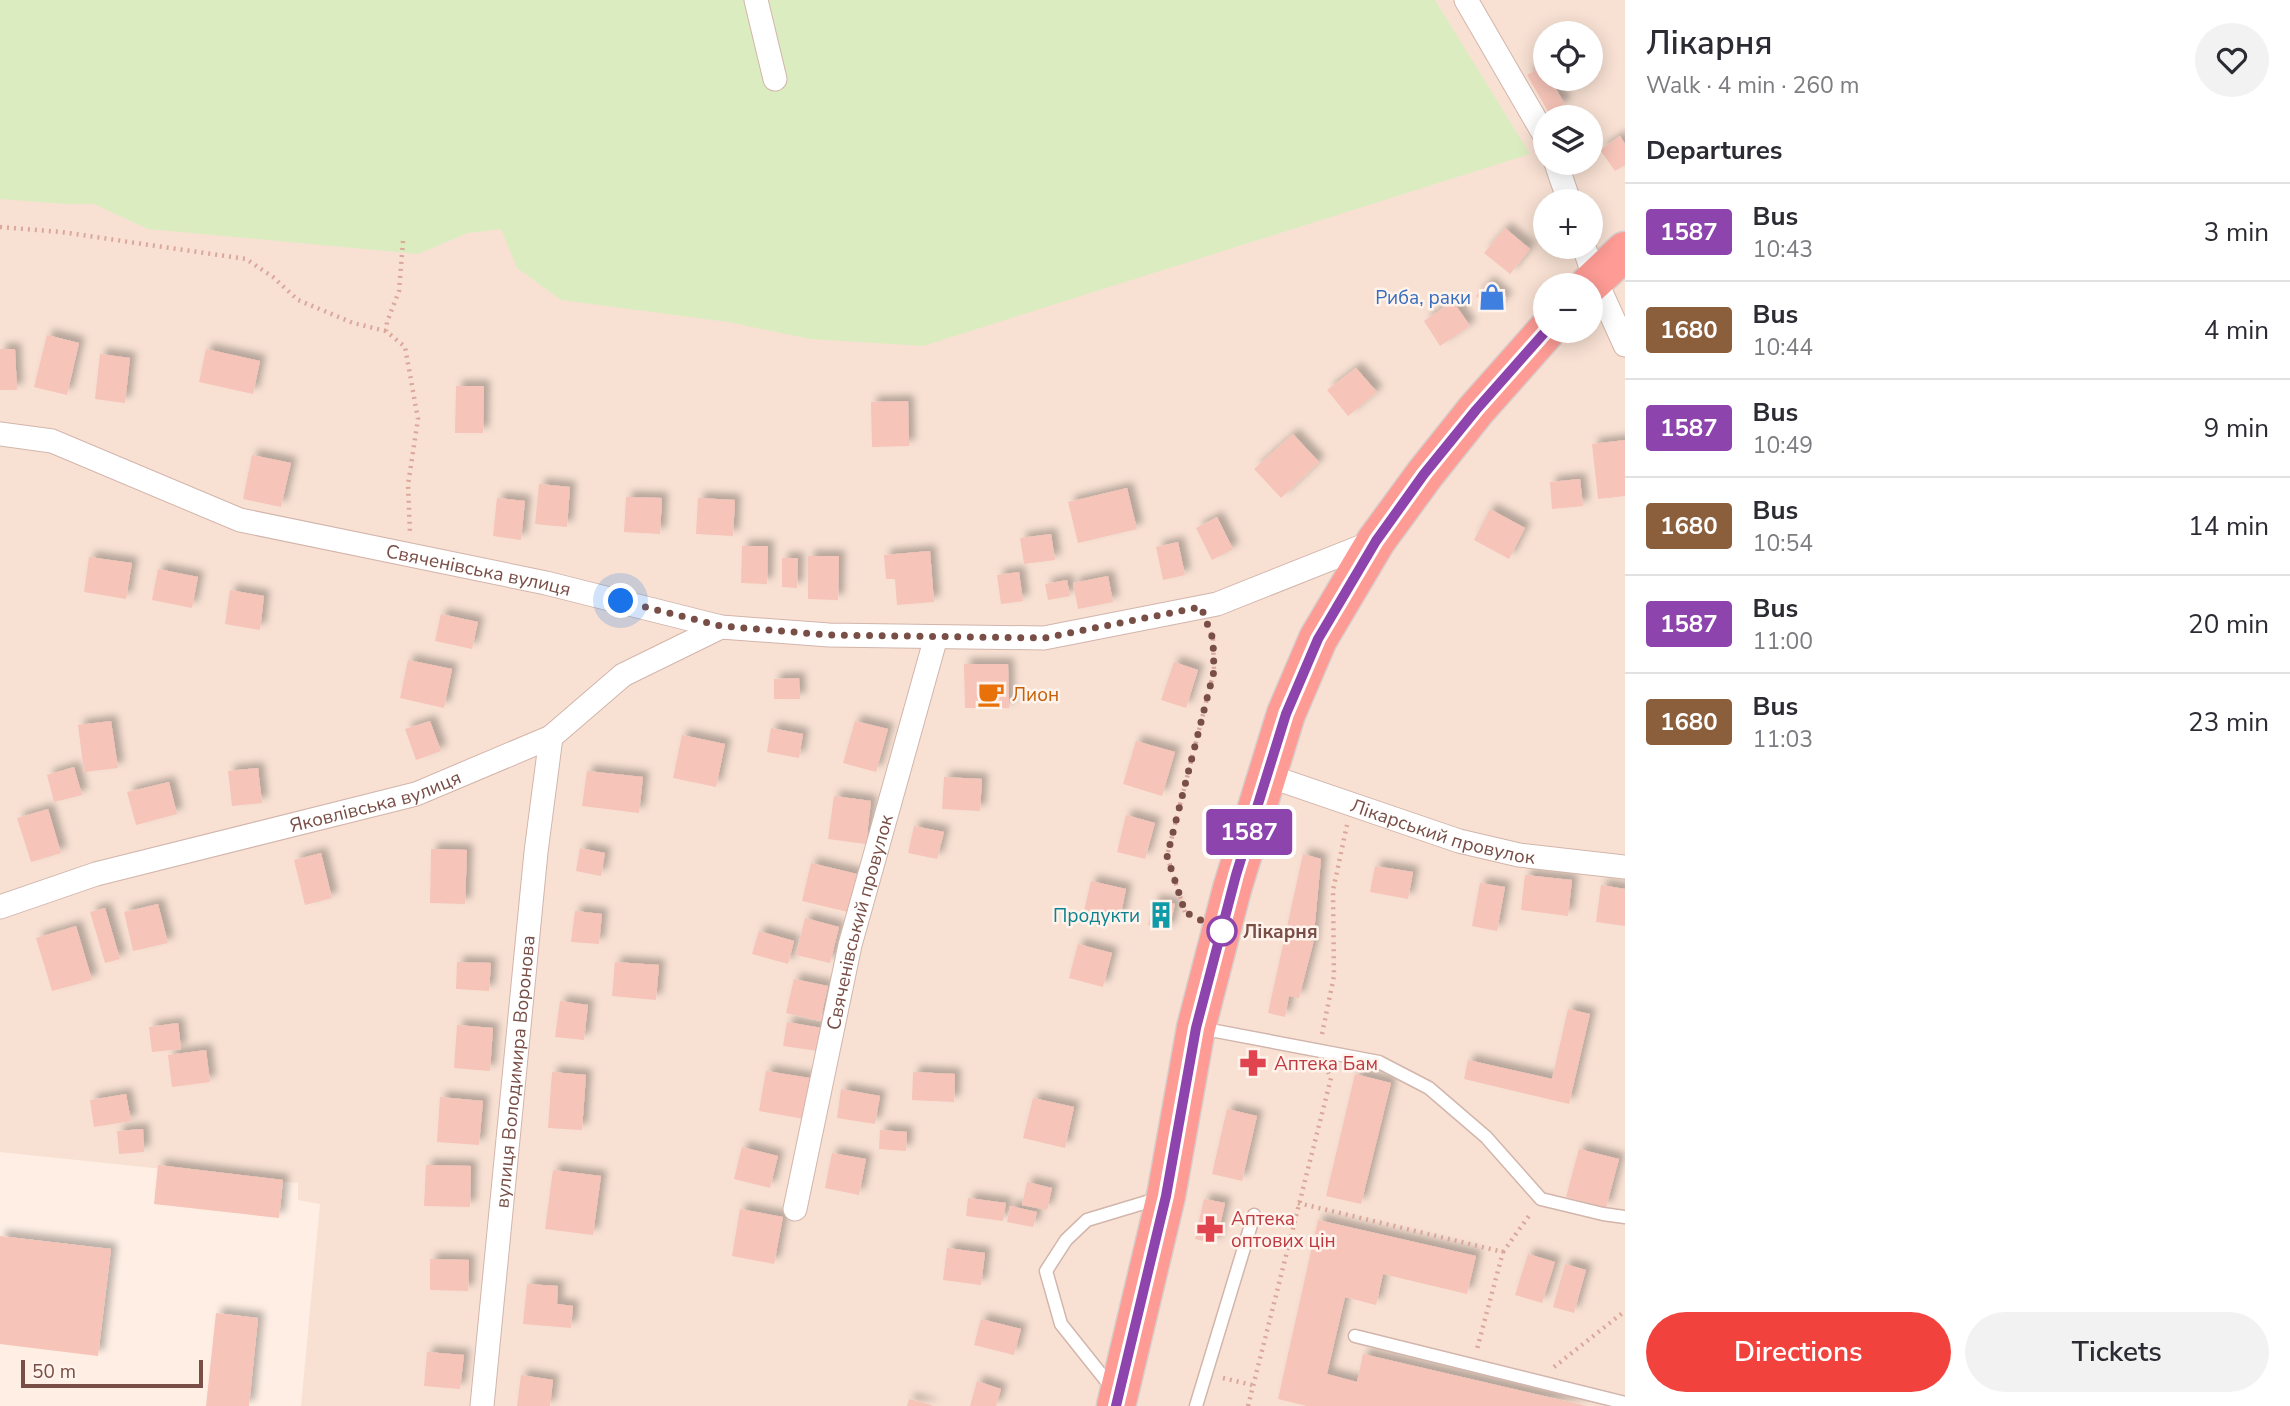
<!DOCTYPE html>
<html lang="en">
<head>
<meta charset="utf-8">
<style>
  :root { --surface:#fff; --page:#f2f2f3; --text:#2b2b33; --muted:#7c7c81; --line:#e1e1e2; --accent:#f2423e }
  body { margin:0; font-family:"Nunito Sans",sans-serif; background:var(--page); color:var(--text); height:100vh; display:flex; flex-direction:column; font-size:26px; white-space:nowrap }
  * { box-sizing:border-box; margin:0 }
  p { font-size:23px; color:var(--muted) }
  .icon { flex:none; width:38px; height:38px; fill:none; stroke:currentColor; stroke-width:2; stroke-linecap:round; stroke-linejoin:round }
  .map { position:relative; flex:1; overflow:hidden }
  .details { display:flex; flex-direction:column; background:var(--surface); width:665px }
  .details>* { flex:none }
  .badge { padding:0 14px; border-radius:5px; font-size:24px; line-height:46px }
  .fabs { position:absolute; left:1533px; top:21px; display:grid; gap:14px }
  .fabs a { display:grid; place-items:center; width:70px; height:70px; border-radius:50%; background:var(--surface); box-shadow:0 4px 18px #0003; font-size:35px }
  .scale { position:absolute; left:21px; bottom:18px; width:182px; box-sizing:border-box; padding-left:7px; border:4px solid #784e46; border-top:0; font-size:19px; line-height:24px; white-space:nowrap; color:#784e46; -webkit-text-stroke:5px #fff3eb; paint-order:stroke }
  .you { position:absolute; width:35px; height:35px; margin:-18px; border:5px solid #fff; border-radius:50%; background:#1a73e8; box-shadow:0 0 0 10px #1a73e833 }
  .map>.badge { position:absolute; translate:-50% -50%; box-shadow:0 0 0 4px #fff }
  h2 { padding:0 21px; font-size:26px; line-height:63px }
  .round { display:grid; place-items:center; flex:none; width:74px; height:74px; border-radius:37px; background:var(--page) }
  .head { display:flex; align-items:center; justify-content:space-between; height:119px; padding:0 21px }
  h1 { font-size:33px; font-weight:600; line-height:52px }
  .cta { display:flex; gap:14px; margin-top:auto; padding:14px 21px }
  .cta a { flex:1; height:80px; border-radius:42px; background:var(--accent); color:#fff; font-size:28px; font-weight:600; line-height:80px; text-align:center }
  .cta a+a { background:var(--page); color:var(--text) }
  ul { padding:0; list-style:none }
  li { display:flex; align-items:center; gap:21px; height:98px; padding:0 21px; border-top:2px solid var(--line) }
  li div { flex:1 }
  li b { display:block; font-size:26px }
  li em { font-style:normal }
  li .badge { min-width:77px; font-weight:700; text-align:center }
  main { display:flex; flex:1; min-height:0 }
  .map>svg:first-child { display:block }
  .residential { fill:#f8e1d3; fill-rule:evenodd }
  .green { fill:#dbedc0 }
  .building { fill:#f6c4b8; filter:url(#shadow) }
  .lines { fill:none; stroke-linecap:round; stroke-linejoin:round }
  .lane-casing { stroke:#d2b5ab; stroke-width:15 }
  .street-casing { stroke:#d2b5ab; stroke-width:25 }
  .highway-casing { stroke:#d9cdcb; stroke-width:41 }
  .path { stroke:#dba79b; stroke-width:4.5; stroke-dasharray:2 5; stroke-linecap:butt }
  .lane { stroke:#fff; stroke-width:12 }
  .street { stroke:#fff; stroke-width:23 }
  .highway { stroke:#fd9b94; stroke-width:38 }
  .line-casing { stroke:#fff; stroke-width:16 }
  .line { stroke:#8e44ad; stroke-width:10 }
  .walk { stroke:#784e46; stroke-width:7; stroke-dasharray:0 12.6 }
  .stop-dot { fill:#fff; stroke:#8e44ad; stroke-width:3.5 }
  .labels { text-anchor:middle; stroke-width:5; stroke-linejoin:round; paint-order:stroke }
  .shop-label { font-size:19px; fill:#366cbe; stroke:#fff3eb; text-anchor:end }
  .street-label { font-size:19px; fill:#784e46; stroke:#fff3eb }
  .food-label { font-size:19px; fill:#c56008; stroke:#fff3eb; text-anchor:start }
  .culture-label { font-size:19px; fill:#0d838f; stroke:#fff3eb; text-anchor:end }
  .stop-label { font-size:19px; font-weight:bold; fill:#784e46; stroke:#fff3eb; text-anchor:start }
  .health-label { font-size:19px; fill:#be3a42; stroke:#fff3eb; text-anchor:start }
</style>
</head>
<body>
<main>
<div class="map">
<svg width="1625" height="1406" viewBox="0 0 1625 1406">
  <defs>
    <filter id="shadow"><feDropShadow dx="6" dy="-6" stdDeviation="3.5" flood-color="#0004"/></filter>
  </defs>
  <rect width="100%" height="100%" fill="#feeee3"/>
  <path class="residential" d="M0,0h1625v1406h-1324l19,-202 -22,-4v-17l-298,-31zM1545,33h46v46h-46zM1545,117h46v46h-46zM1545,201h46v46h-46zM1545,285h46v46h-46z"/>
  <path class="green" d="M0,0h1435l95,154 -607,192 -113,-7 -82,-17 -167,-22 -44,-32 -16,-39 -33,4 -50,21 -270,-25 -54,-25h-29l-65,-5z"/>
  <path class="building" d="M1543,66l2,13h5l15,25 -16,9 -22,-38z
    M1620,136l5,8v21l-10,6 -15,-21z
    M1505,228l25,21 -20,25 -26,-21z
    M1488,282l19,16 -13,14 -18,-16z
    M1453,301l17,25 -30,20 -16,-25z
    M47,335l32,8 -12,52 -33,-8z
    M0,349h15l2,41h-17z
    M206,349l54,12 -7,33 -54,-12z
    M100,354l30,4 -5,45 -30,-4z
    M1356,368l21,24 -29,24 -21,-26z
    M456,386h28l-1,47h-28z
    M908,401l1,45 -37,1 -1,-45z
    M1293,434l26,28 -38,36 -27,-29z
    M1625,440v56l-27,3 -6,-55z
    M252,455l39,8 -10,44 -38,-8z
    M1580,479l3,27 -31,3 -2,-27z
    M539,484l31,3 -3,40 -32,-3z
    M1127,488l10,41 -59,14 -10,-41z
    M626,497l36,1 -2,36 -36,-2z
    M497,498l28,3 -4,39 -28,-4z
    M698,498l37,2 -2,36 -37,-2z
    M1490,509l35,19 -16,31 -35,-19z
    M1217,517l16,32 -21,11 -16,-32z
    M1051,534l4,26 -31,4 -4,-26z
    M1178,542l7,33 -22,5 -7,-33z
    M742,546h26l-1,38 -26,-1z
    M930,551l4,51 -37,3 -2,-26h-9l-2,-24z
    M808,556h31l-1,44 -30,-1z
    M89,557l43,6 -6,36 -42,-7z
    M782,558h16l-1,30 -15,-1z
    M158,569l40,8 -6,31 -40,-8z
    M1019,572l4,29 -22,3 -4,-29z
    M1108,576l5,26 -35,7 -5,-26z
    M1067,580l3,16 -22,4 -3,-16z
    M230,590l34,6 -4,34 -35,-6z
    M441,614l37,8 -6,27 -37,-8z
    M408,660l44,9 -8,39 -44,-10z
    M1174,662l24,8 -12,38 -25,-8z
    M964,664h44l1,44h-44z
    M799,678l1,21h-26v-20z
    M111,721l7,47 -34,4 -6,-47z
    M430,721l11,30 -25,9 -11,-31z
    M855,721l33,8 -12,43 -33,-9z
    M771,728l32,6 -4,24 -32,-6z
    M682,735l43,9 -9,43 -43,-9z
    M1136,741l39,11 -13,44 -39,-12z
    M74,767l8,28 -28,7 -7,-27z
    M258,768l4,35 -30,3 -4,-35z
    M587,771l56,6 -4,36 -57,-7z
    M944,777l38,2 -2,32 -38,-2z
    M169,782l8,32 -41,11 -9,-33z
    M834,796l37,5 -5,43 -38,-5z
    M48,809l13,44 -30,9 -14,-44z
    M1126,815l29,8 -10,36 -28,-7z
    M914,826l30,6 -7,27 -29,-6z
    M580,848l25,5 -4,23 -25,-5z
    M431,849l36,1 -2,54 -35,-1z
    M321,853l11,45 -27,7 -11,-45z
    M1303,854l18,5 -8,85 -14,54 -10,-2 -4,21 -17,-4z
    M811,863l46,11 -9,38 -46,-11z
    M1375,866l38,6 -5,27 -38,-7z
    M1525,875l47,5 -4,36 -47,-6z
    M1091,881l35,8 -6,30 -36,-8z
    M1480,883l25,4 -8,44 -25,-5z
    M1601,885l24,4v37l-29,-4z
    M1154,900l21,4 -6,26 -21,-5z
    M158,904l10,39 -35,8 -9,-39z
    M105,908l15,51 -15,4 -15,-51z
    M575,911l27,3 -3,30 -28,-2z
    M805,918l34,9 -9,36 -34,-8z
    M76,926l16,54 -40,11 -16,-53z
    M759,931l35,10 -6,23 -36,-10z
    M1078,944l34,9 -9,34 -34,-9z
    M457,962l34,1 -2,28 -33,-2z
    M615,962l44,3 -3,35 -44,-4z
    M794,979l34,7 -8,35 -34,-8z
    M560,1001l28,4 -4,35 -29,-3z
    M1568,1009l22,5 -21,90 -105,-25 4,-19 84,19z
    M787,1022l35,6 -4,23 -35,-5z
    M178,1023l3,26 -29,3 -3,-25z
    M457,1025l36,3 -3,43 -36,-3z
    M206,1050l4,32 -38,5 -4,-32z
    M766,1071l44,7 -6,41 -45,-8z
    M552,1072l34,3 -4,55 -34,-2z
    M913,1072l42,2 -1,28 -42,-2z
    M1355,1074l36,9 -30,121 -35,-8z
    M841,1089l39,7 -5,28 -38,-6z
    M126,1094l5,27 -37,6 -4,-27z
    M440,1097l43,4 -4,44 -42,-3z
    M1033,1098l41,9 -9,41 -42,-10z
    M1227,1109l30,7 -15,65 -30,-7z
    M143,1129l1,23 -25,2 -2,-23z
    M880,1130l27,2 -1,19 -27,-2z
    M742,1147l36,9 -8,32 -36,-9z
    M1579,1149l40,10 -13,49 -40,-11z
    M832,1153l34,6 -7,36 -34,-7z
    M158,1165l125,15 -4,38 -125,-14z
    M426,1165l45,1 -1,41 -46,-1z
    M553,1170l48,6 -8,59 -48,-6z
    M1027,1182l25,6 -5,22 -25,-5z
    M968,1198l38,5 -3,18 -37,-5z
    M1204,1199l21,4 -9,41 -21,-5z
    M1010,1206l27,6 -4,15 -26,-5z
    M740,1209l43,8 -9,47 -42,-8z
    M1318,1220l158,36 -9,38 -84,-20 -7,31 -31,-8 -18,77 30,8 6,-28 224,52h-280l-29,-7z
    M0,1236l111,13 -13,107 -98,-12z
    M947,1248l38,5 -4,32 -38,-5z
    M1528,1254l27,8 -13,41 -27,-8z
    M430,1259l39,1 -1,31 -38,-1z
    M1565,1264l21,6 -12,43 -21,-6z
    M527,1284l31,2 -1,18 16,2 -2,22 -48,-4z
    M216,1313l42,5 -9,88h-43z
    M981,1319l40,10 -7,26 -40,-10z
    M427,1352l37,3 -4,34 -36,-3z
    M521,1375l32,5 -3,26h-33z
    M977,1381l24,8 -5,17h-26z
    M909,1399l23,6v1h-25z"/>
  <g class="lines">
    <defs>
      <path id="lane" d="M1200,1028l179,34 50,26 57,49 55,62 62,15 22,3
        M1355,1336l270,67
        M1112,1388l-51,-64 -15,-53 20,-31 21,-20 73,-22
        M1196,1406l58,-191"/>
      <g id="street">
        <path d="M756,0l19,79"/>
        <path d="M1466,0l79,136"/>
        <path d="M1556,163l13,38"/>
        <path d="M1584,247l11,32 30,66"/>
        <path id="s1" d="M0,434l52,7 188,79 306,63 175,44 108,8 215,3 173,-34 156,-62"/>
        <path id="s2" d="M1266,775l193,66 60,14 106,12"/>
        <path id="s3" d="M0,907l96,-33 320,-80 135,-57 72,-62 98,-48"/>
        <path id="s4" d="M795,1209l55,-264 86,-308"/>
        <path id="s5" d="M482,1406l54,-554 15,-115"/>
      </g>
      <path id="highway" d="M1589,285l36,-34
        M1116,1406l50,-210 30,-168 36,-139 54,-175 32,-75 58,-98 49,-67 51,-64 70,-79"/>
    </defs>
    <use href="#lane" class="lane-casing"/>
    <use href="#street" class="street-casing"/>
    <use href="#highway" class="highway-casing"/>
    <path class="path" d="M0,227l61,5 185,27 27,18 25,23 55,23 33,8
      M403,241l-4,50 -12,31 -1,9 19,16 13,72 -10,66 2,48
      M1185,912l-18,-56 47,-185 -1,-32 -4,-11
      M1322,1034l12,-58 -1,-86 14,-65
      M1298,1203l205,49 -26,97
      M1503,1252l28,-39
      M1554,1367l71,-56
      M1223,1378l29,7
      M1248,1406l83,-328 -5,-10"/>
    <use href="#lane" class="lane"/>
    <use href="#street" class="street"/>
    <use href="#highway" class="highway"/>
  </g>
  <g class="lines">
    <defs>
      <path id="line" d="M1116,1406l50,-210 30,-168 40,-153 50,-161 32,-75 58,-98 48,-67 52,-64 70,-79"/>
    </defs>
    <use href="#line" class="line-casing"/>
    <use href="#line" class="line"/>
    <path class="walk" d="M621,601l100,25 108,9 215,3 157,-31 12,32 1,32 -47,185 18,56 37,19"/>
  </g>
  <defs>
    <symbol id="shop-bare" viewBox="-9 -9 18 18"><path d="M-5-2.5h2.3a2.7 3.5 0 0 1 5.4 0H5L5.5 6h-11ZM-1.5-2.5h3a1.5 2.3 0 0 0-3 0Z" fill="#3f7fe0" stroke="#fff3eb" stroke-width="2.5" paint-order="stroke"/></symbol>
    <symbol id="cafe-bare" viewBox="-9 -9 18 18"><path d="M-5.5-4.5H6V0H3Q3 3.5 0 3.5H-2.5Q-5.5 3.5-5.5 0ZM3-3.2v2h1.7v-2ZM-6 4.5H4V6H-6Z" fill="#e8710a" stroke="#fff3eb" stroke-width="2.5" paint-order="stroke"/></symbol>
    <symbol id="building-bare" viewBox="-9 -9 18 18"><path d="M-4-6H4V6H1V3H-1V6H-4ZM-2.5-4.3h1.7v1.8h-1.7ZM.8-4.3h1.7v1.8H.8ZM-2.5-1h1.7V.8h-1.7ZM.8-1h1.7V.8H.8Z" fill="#0f9aa8" stroke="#fff3eb" stroke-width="2.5" paint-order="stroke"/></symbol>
    <symbol id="pharmacy-bare" viewBox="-9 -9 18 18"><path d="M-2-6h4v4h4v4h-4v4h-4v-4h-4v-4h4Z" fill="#e0444e" stroke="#fff3eb" stroke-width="2.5" paint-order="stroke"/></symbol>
  </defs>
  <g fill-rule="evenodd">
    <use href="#shop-bare" x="1473" y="278" width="38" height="38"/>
    <use href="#cafe-bare" x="972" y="675" width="38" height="38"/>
    <use href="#building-bare" x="1142" y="896" width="38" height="38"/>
    <use href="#pharmacy-bare" x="1234" y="1044" width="38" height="38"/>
    <use href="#pharmacy-bare" x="1191" y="1210" width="38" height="38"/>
  </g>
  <circle class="stop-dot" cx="1222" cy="931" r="14"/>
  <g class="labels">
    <g class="shop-label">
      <text x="1471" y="304">Риба, раки</text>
    </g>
    <g class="street-label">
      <text dy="7" stroke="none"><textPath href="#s1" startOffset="500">Свяченівська вулиця</textPath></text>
      <text dy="7" stroke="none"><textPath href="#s3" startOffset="390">Яковлівська вулиця</textPath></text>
      <text dy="7" stroke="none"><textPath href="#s2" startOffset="186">Лікарський провулок</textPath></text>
      <text dy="7" stroke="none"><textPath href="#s4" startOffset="294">Свяченівський провулок</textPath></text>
      <text dy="7" stroke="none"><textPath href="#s5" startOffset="336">вулиця Володимира Воронова</textPath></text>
    </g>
    <g class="food-label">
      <text x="1012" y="701">Лион</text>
    </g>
    <g class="culture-label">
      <text x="1140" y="922">Продукти</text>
    </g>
    <g class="stop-label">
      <text x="1243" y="938">Лікарня</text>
    </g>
    <g class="health-label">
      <text x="1274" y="1070">Аптека Бам</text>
      <text x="1231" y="1225">Аптека<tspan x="1231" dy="22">оптових цін</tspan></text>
    </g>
  </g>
</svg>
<div class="fabs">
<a><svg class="icon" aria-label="locate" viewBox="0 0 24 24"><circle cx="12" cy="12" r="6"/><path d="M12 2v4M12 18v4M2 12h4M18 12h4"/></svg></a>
<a><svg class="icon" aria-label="layers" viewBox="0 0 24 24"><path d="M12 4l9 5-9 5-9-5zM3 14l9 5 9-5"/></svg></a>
<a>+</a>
<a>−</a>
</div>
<div class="scale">50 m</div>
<div class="you" style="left:621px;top:601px"></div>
<b class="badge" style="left:1249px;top:832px;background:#8e44ad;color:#fff">1587</b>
</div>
<section class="details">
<div class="head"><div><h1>Лікарня</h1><p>Walk · 4 min · 260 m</p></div><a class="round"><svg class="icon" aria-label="heart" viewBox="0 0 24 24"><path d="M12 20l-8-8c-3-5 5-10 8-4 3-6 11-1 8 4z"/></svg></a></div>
<h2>Departures</h2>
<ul>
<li><span class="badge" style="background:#8e44ad;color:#fff">1587</span><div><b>Bus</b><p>10:43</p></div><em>3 min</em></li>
<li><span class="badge" style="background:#8b5e3c;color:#fff">1680</span><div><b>Bus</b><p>10:44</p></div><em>4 min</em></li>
<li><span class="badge" style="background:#8e44ad;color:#fff">1587</span><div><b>Bus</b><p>10:49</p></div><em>9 min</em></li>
<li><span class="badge" style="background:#8b5e3c;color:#fff">1680</span><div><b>Bus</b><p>10:54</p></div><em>14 min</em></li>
<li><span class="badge" style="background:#8e44ad;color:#fff">1587</span><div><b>Bus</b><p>11:00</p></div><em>20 min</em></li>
<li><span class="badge" style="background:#8b5e3c;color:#fff">1680</span><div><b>Bus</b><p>11:03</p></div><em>23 min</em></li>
</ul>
<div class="cta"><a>Directions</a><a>Tickets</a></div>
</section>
</main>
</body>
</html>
